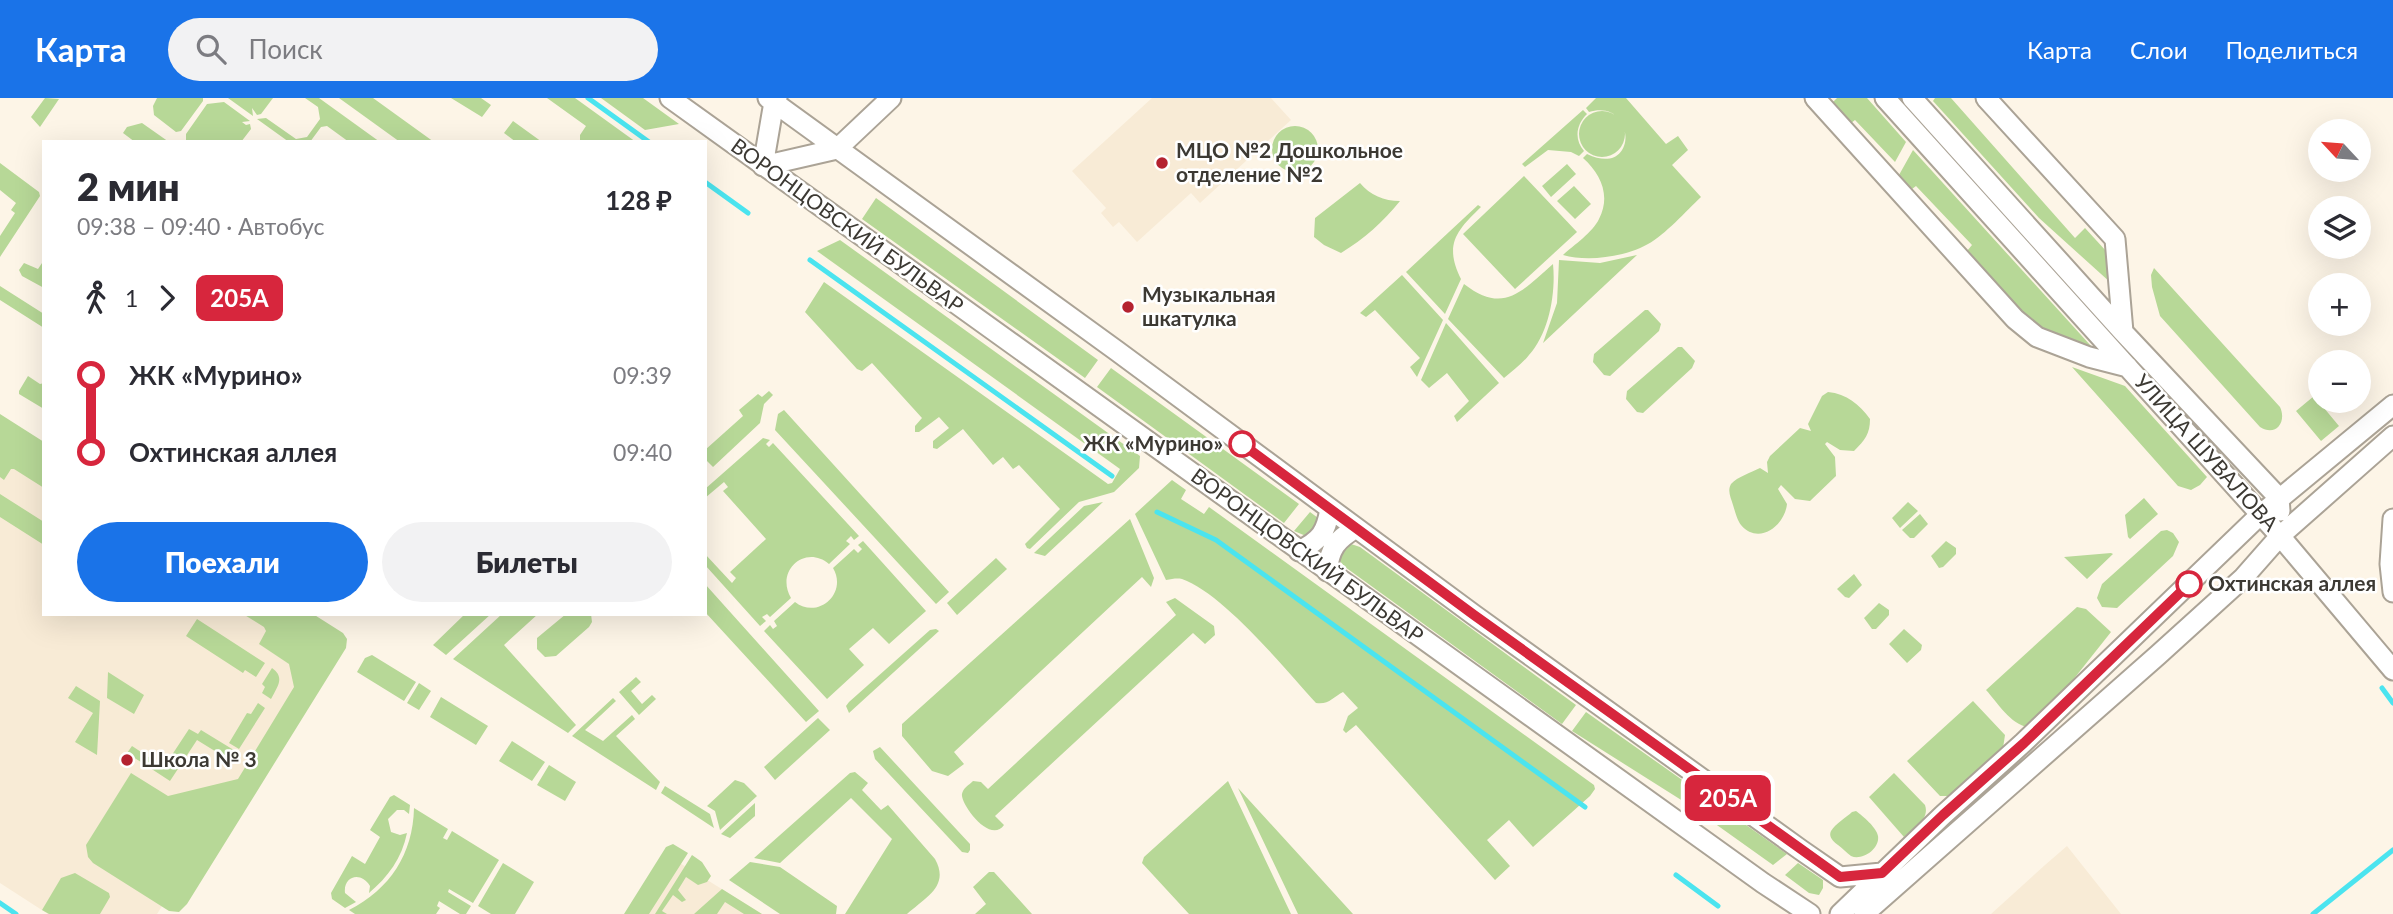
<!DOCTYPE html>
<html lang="ru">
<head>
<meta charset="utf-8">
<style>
  :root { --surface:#fff; --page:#f2f2f3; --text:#2b2b33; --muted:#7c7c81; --accent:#1a73e8 }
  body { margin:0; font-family:Lato,sans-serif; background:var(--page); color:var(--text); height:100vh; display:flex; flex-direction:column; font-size:26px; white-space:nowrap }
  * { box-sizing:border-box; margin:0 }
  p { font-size:23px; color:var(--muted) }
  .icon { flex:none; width:38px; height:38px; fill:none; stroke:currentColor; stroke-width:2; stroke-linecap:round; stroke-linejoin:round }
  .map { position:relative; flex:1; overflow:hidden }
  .drawer { position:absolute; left:42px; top:42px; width:665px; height:476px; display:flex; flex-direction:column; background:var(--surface); border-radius:0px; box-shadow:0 7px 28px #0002 }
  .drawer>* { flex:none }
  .badge { padding:0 14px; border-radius:10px; font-size:24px; line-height:46px }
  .needle { width:46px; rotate:296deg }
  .buttons { position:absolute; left:2308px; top:21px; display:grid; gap:14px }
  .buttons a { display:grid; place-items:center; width:63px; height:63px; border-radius:50%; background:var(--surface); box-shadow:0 7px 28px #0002; font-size:35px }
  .map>.badge { position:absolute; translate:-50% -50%; box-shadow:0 0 0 4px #fff }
  .legs { display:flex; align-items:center; gap:10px; height:77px; padding:0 35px; font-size:23px }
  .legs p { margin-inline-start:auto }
  .summary { display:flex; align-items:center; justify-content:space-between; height:119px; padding:0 35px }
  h1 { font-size:38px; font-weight:800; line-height:52px }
  .primary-button { display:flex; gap:14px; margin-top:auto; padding:14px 35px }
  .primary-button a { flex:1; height:80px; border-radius:42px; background:var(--accent); color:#fff; font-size:28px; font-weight:800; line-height:80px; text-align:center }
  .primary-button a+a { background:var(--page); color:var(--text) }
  ul { padding:0 35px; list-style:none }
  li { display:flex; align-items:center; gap:24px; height:77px; font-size:26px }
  li i { display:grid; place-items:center; width:10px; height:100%; margin:0 9px; background:currentColor }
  li i::after { content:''; width:18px; height:18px; margin:-9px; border:5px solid; border-radius:50%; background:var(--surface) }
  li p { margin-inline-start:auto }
  li:first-child i { background:linear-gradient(#0000 50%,currentColor 0) }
  li:last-child i { background:linear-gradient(currentColor 50%,#0000 0) }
  header { display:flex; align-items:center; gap:42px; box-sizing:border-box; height:98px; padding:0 35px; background:var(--accent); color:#fff }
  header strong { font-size:33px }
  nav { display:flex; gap:38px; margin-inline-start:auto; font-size:24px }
  .search { width:490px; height:63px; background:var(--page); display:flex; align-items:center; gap:18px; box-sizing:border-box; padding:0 24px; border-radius:38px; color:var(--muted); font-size:26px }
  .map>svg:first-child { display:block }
  .built { fill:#f8ebd6 }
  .green { fill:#b7d897 }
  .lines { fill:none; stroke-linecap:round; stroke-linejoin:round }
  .stream { stroke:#4be4ef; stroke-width:5 }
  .minor-casing { stroke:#aba396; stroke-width:23 }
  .minor { stroke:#fff; stroke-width:19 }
  .line-1-casing { stroke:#fff; stroke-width:16 }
  .line-1 { stroke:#d7263d; stroke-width:10 }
  .poi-dot { fill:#b42230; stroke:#fff; stroke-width:2.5 }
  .stop-1-dot { fill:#fff; stroke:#d7263d; stroke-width:3.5 }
  .labels { text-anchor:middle; stroke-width:5; stroke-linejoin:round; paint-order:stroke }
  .poi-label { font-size:21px; font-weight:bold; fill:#3c3933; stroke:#fff; text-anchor:start }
  .street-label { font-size:21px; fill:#3c3933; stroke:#fff }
  .stop-label { font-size:21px; font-weight:bold; fill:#3c3933; stroke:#fff; text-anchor:end }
</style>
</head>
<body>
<header>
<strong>Карта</strong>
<div class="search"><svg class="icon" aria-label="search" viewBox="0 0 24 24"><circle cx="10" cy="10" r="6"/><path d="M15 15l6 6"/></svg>Поиск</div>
<nav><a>Карта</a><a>Слои</a><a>Поделиться</a></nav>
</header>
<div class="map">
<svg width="2393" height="816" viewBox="0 0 2393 816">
  <rect width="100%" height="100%" fill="#fdf5e7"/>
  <path class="built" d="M1152,0h119l20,22 -91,83 -9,-10 -54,49 -18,-20 -6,5 -12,-14 5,-5 -34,-37z
    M0,328l44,28v160h252l37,23 -176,277h-109l-48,-31z
    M2067,748l54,68h-130l54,-49z
    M675,762l87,54h-120z"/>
  <path class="green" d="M45,0l14,1 -19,28 -9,-10z
    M157,0h46v3l-22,30 -5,1 -22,-17 -1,-9z
    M228,0h45l-12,16 -4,1 -5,-7 1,8z
    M305,0h14l61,44h-31l-22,-16 -6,1 -11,15h-21l-32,-23 9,-1 30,21 11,-2 13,-18 -2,-12z
    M339,0h34l61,44h-34z
    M451,0h30l10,7 -9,12z
    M547,0h28l61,44h-56v-7l6,-9z
    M601,0h42l36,26 -34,6z
    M1596,0h30l40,46 12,-8 10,14 -16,15 29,32c-15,14 -36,38 -53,47 -23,13 -60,18 -85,11 11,-10 30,-23 36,-36 12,-23 2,-45 -16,-61l4,-4c52,25 50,-56 2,-42l-3,-4z
    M1837,0h30l39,44 -11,20 -40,-42 -4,3 -18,-21z
    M1935,0h16l124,140 10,-10 21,23 8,30 -3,2 -72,-65 -106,-117z
    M224,4l26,19 -8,1 4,3 4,-1 1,5 -10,13 -55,-2v-6l21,-30z
    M1583,12l4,4c-11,11 -13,25 -3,37l-5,5 -8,-4 -23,-2 -23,17 -3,-3z
    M1579 36a23 23 0 1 1 46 0a23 23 0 1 1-46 0Z
    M513,23l29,21h-26l-12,-9z
    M142,25l27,19h-34l-12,-9 4,-6z
    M1272 51a23 23 0 1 1 46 0a23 23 0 1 1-46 0Z
    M1913,52l178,196v1l-31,-9 -30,-17 -63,-70 5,-6 -56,-59 -4,3 -13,-14z
    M0,65l39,29 1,4 -40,61v-21l15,-23 -4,-3 5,-7 -16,-13z
    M1567,66l9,10 -25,23 -9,-11z
    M1524,78l53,56 -62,57 -52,-55z
    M1360,85c10,12 24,18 40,18 -17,21 -36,38 -59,52l-17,-8 -10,-8 1,-19z
    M1574,88l17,18 -16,15 -18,-18z
    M876,100l222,162 -13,18 -223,-159z
    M1478,107l3,2c-25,24 -37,38 -20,72l-16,35 -39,-42z
    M840,142l300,216 -1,12 -25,24 -35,10 -49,47 -3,-1 -2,-4 35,-35 -41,-44 -6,4 -10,-12 -10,8 -30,-36 -26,20 -4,-1v-7l16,-13 -10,-11 -20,15h-4v-6l7,-8 -50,-55 -10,8 -5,-2 -52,-57 19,-30 284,202 4,-1 8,-14 -303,-218z
    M1637,157l-94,88 14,-40 2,-43 41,3z
    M44,162l-2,13 2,15 -22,-12 -3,-6 5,-7 14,6z
    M1553,166c3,29 -4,69 -24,91 -7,9 -17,16 -25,23l-56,-59 16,-35c40,31 58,7 89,-20z
    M2154,170l126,139c7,15 -4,30 -20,20l-100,-111 -8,-29 -1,-12z
    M1402,177l41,45 -26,57 -7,-10 10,-9 -45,-48 -9,7 -6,-4z
    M0,188l44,28v14l-44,-28z
    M1645,212h3l13,14 -2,7 -49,45 -6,-1 -11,-13 1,-8z
    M1446,225l53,60 -42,39 -3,-6 15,-15 -22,-28 -18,15 -8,-8z
    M1678,249h4l13,14 -3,7 -49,45 -6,-1 -11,-13 1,-8z
    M2072,269l53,19 82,91 -7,8 -9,5 -13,-4z
    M1111,270l188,136 -15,19 -187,-136z
    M28,278l12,8 4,-1v26l-25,-15v-3z
    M769,293l4,4 -9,9 -4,19 -47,44 -8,-8v-9l38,-34 -4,-6 19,-16 4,3z
    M1828,294c19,2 31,12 42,27 0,15 -5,21 -16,32l-14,-1 -13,-8 -2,2 10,13 1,19 -26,25 -15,-2 -14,-14 -3,4 9,15c-2,21 -28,42 -46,21 -4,-5 -6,-14 -8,-20 -2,-7 -6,-14 -2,-21 6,-7 21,-12 29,-16l8,5 -1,-11 3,-6 30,-28 11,3 -3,-7 14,-28z
    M2314,298l25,30 -18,15 -25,-30z
    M784,312l165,182 -13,12 -161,-174 3,-16z
    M0,316l44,28v46l-30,-19h-3l-7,11 -4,-3z
    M763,340l7,2 -4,4 3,3 4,-4 86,93 -5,4 -3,-4 -5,5 4,3 -21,20c-24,-20 -54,7 -38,34l-21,19 -3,-3 -5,3 4,4 -6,5 -55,-61v-11l27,29 4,-5 -6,-6 36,-33 -43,-48 5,-4 -4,-5 -19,16v-9z
    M1172,382l14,10 -5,9 23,15 5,-7 385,278 1,4 -5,7 -57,51 -24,-27 -22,20 23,26 -15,14 -139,-155 -10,8 -3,-3 5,-14 10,-8 -15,-16c-10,5 -14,13 -27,11 -30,-33 -93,-110 -134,-124 -5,-1 -10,0 -16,1l-31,-66z
    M0,396l44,28v23l-44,-28z
    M2144,400l14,16 -28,25 -2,-2 -3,-22z
    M1103,404l-58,54 -11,-3 50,-47z
    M1908,404l10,9 -18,17 -8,-10z
    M1310,414l8,6 1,8 -13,10 -12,-5z
    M1920,416l8,10 -14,14h-4l-8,-8z
    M1130,421l24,59 -3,9 -9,-10 -188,175 10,12 -16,12 -16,-5 -30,-35v-12z
    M2167,432l6,3 6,9 -6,14 -56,52 -15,-1 -5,-9 5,-14 59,-53z
    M863,443l63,70 -37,33 -16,-16 -24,21 15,16 -37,34 -63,-68 6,-6 3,4 4,-3 -3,-5 21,-19c23,18 53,-9 38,-34l21,-19 4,4 4,-4 -4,-4z
    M1946,443l10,7v6l-13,13 -4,1 -8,-12z
    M1351,446l9,3 216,158 -14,19 -217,-157 -6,-7 2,-11z
    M2111,455l2,1 -26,25 -23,-22z
    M996,460l11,11 -50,46 -10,-12z
    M1854,476l8,11 -13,13 -4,-1 -8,-8z
    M705,486l114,127 -13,11 -101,-110z
    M1175,500l39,28 1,9 -10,9 -12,-11 -198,183 9,9c-14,20 -44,-22 -42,-31 1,-6 7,-9 11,-13l8,1 7,7 188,-174 -10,-13z
    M1879,505l10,7v5l-13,14h-4l-8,-11z
    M2077,509l9,2 25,23 -50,63 -33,32c-17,-2 -31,-25 -42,-37z
    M243,516h70l30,19 4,6 -1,9 -159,256 -8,8 -10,-1 -76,-48 -5,-6 -2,-12 45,-72 37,23 70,-17 56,-92 -5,-23 -30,-20 7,-13 -2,-4z
    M465,516h26l-45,41 -13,-10z
    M502,516h36l-34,31 72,80 -8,8 -115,-74z
    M566,516h25l1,8 -3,5 -33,29 -11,1 -8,-8v-11z
    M197,521l68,44 -9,14 -11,-7 -2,3 -57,-37z
    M936,531l3,2 -90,82 -3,-7 3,-4 81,-72z
    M1904,531l18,16 -1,5 -14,13 -18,-19z
    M372,557l44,27 -12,19 -47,-29 8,-14z
    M272,570c13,9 6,18 -1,31l-9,-6 3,-6 -3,-3z
    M108,574l36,23 -10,19 -27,-16z
    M636,579l5,5 -10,9 11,13 10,-9 4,4 -17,16 -20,-23z
    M419,585l12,8 -12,19 -12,-7z
    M76,588l24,15 -3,54 -22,-13 18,-29 -25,-15z
    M441,599l47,29 -12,19 -46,-28z
    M613,600l3,3 -31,29 18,11 29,-26 3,4 -19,17 44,46 -4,8 -84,-54z
    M1973,603l32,34 -2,13 -53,48h-10l-33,-35z
    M258,605l7,5 -26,41 -10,-6 18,-30 4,1z
    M1586,614l201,142 -14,11 -87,-62 -114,-72z
    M818,620l12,12 -55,50 -11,-13z
    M189,631l9,5 3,-4 36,22 -6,9 -34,-21 -27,41 -43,-28 5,-7 32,21z
    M512,643l33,21 -13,19 -33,-20z
    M880,649l90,97v6l-2,3 -6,-1 -87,-93 -2,-8z
    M549,667l27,17 -11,19 -28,-16z
    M855,674l13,11 -6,7 19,20 7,-5 47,54c15,27 -9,38 -28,55h-62l47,-75 -41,-41 -71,65 -26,-5 96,-85z
    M1894,675l31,32c5,14 -11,23 -21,32l-35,-40z
    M735,682l9,3 13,13 -37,34 -5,-19 -8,-5z
    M1228,683l63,133h-102l-47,-51 2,-6z
    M665,688l45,28 4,14 -53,-35z
    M1238,690l115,126h-55z
    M394,697l16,10 -1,9 -5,-4h-7l-9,9 3,13 9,3 7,-2c-5,25 -19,44 -38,60l1,-7c-9,-15 -27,-10 -25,7l11,9 -11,6 -13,-9 -1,-6 21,-37 13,8 15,-27 -10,-7 20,-33z
    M755,705v13l-25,22 -9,-4z
    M414,710l34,21 -5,9 4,2 5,-9 47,29 -26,43 -24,-14 -1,3 23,14 -5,8h-6l-21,-13 -2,5 3,2 -4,6h-81l-6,-4c41,-21 64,-56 65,-102z
    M1856,713c7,5 21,17 22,25 2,13 -16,25 -27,20 -4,-3 -9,-8 -13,-11 -4,-3 -10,-8 -7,-14 4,-7 16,-14 21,-19z
    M673,746l15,9 -39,61h-25l42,-67z
    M692,757l10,7 9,14 -4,6 -9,3 -12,-8 -8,13 8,10 -4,2 -9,-7 -11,16 5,3h-12z
    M750,764l30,5 57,39 -1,8h-56l-51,-34z
    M503,765l31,19 -19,32h-24l-13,-8z
    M1798,765l25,17v8l-4,7 -10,-2 -24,-18z
    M989,774h5l38,42h-57l11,-10 -13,-17z
    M75,775l34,20 1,4 -10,17h-51l-7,-4 19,-32z
    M722,791l40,25h-18l-19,-12 -8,12h-23z"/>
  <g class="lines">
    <path class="stream" d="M588,0l61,44
      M705,84l43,31
      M810,162l302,216
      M1157,414l59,28 369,267
      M2382,590l11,15
      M1676,777l42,31
      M0,805l16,11
      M2313,816l80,-64"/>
    <defs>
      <path id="minor" d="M670,0l1093,785 47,31
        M768,0l349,253 357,264 327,235 39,27 42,-4
        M1815,0l200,221 22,18 52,20 39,10
        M1885,0l395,438 113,134
        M1912,0l211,234 156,166 1,13
        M1986,0l129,141 8,93
        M763,68l74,-17 54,-51
        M763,68l11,-64 3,-4
        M2393,421l-3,45 3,28
        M1299,453c22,-11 27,-19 31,-42
        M1327,473c3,-23 9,-31 29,-43
        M1840,816l103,-99 80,-72 238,-229 132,-109
        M1864,816l294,-259 85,-77 37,-42 113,-100"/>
    </defs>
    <use href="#minor" class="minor-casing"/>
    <use href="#minor" class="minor"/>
  </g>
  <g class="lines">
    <defs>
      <path id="line-1" d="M1242,346l232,171 366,262 42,-4 61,-58 81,-72 165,-159"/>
    </defs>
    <use href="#line-1" class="line-1-casing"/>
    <use href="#line-1" class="line-1"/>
  </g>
  <g class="poi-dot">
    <circle cx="1162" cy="65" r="7"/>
    <circle cx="1128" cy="209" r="7"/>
    <circle cx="127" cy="662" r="7"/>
  </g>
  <g class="stop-1-dot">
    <circle cx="1242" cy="346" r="12"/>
    <circle cx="2189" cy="486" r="12"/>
  </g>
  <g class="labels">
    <g class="poi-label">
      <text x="1176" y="60">МЦО №2 Дошкольное<tspan x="1176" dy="24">отделение №2</tspan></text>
      <text x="1142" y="204">Музыкальная<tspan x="1142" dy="24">шкатулка</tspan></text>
      <text x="141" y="669">Школа № 3</text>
    </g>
    <g class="street-label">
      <text transform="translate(847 128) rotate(36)" y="7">ВОРОНЦОВСКИЙ БУЛЬВАР</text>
      <text transform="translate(2206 355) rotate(48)" y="7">УЛИЦА ШУВАЛОВА</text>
      <text transform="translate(1307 458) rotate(36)" y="7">ВОРОНЦОВСКИЙ БУЛЬВАР</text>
    </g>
    <g class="stop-label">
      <text x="1223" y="353">ЖК «Мурино»</text>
      <text x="2208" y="493" text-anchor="start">Охтинская аллея</text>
    </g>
  </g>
</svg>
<div class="buttons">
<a><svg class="needle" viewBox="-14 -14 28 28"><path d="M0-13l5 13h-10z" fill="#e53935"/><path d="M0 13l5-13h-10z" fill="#7c7c81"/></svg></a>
<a><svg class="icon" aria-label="layers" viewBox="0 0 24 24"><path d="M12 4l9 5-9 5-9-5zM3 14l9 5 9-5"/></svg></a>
<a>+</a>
<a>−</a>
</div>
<b class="badge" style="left:1728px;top:700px;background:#d7263d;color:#fff">205А</b>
<section class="drawer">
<div class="summary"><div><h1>2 мин</h1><p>09:38 – 09:40 · Автобус</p></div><b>128 ₽</b></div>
<div class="legs"><svg class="icon" aria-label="walk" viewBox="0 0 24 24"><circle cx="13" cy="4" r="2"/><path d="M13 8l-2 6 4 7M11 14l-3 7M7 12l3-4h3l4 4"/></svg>1<svg class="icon" aria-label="forward" viewBox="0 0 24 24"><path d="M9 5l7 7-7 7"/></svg><b class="badge" style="background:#d7263d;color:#fff">205А</b></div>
<ul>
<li><i style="color:#d7263d"></i><b>ЖК «Мурино»</b><p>09:39</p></li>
<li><i style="color:#d7263d"></i><b>Охтинская аллея</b><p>09:40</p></li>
</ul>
<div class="primary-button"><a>Поехали</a><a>Билеты</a></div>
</section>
</div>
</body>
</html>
